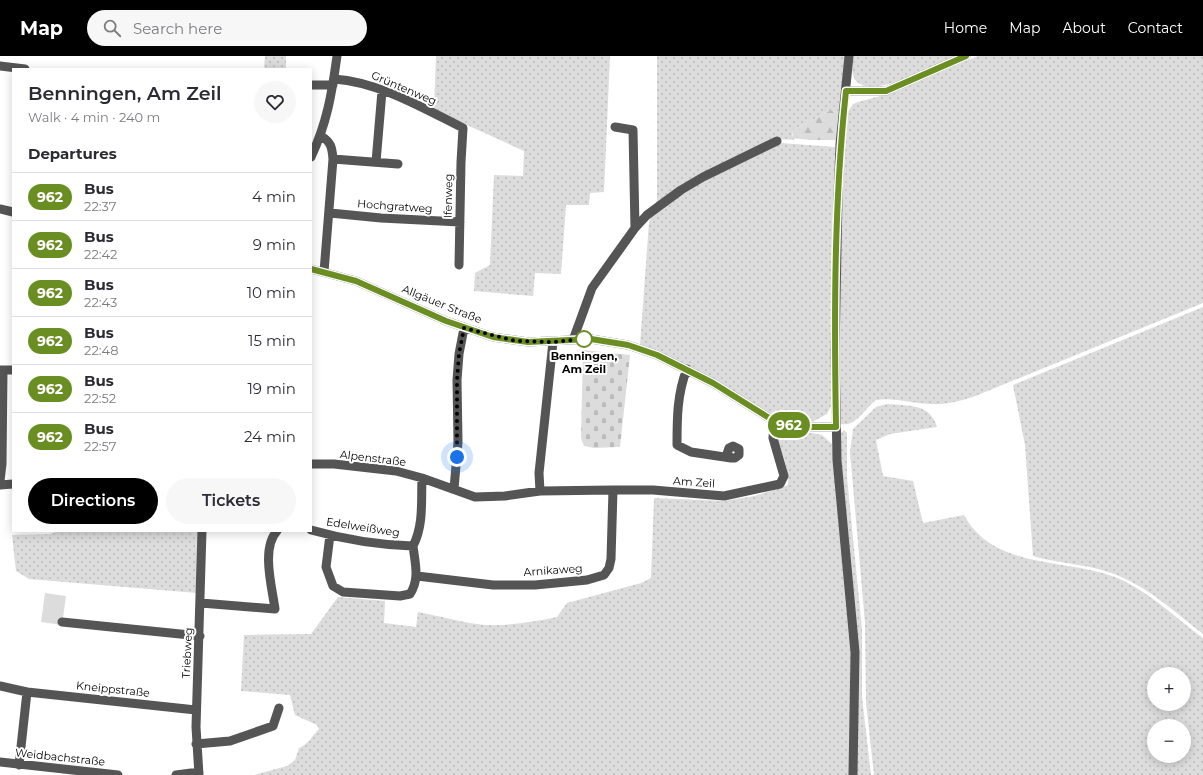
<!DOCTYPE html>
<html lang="en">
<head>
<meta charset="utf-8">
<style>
  :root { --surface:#fff; --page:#f7f7f7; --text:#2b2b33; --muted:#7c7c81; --line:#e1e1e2; --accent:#000 }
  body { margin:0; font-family:Montserrat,sans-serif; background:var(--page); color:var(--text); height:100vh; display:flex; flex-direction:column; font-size:15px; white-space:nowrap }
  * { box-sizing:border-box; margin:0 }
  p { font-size:13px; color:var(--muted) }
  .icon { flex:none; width:22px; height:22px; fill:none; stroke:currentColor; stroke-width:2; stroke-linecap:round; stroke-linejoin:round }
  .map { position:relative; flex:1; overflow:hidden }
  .sheet { position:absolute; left:12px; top:12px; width:300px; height:464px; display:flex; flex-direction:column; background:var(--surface); border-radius:0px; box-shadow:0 2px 10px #0003 }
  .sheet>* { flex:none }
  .badge { padding:0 8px; border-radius:13px; font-size:14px; line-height:26px }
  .tools { position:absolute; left:1147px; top:611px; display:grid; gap:8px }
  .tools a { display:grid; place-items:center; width:44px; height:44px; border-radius:50%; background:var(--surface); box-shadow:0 2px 10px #0003; font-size:20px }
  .you { position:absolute; width:20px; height:20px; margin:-10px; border:3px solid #fff; border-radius:50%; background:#1a73e8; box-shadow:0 0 0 6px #1a73e833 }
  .map>.badge { position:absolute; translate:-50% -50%; box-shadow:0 0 0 2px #fff }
  h2 { padding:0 16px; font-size:15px; line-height:36px }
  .round { display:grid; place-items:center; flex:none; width:42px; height:42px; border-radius:21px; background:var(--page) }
  .overview { display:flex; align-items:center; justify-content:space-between; height:68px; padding:0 16px }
  h1 { font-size:19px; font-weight:600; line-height:30px }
  .cta { display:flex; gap:8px; margin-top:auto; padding:8px 16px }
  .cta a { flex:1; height:46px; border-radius:24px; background:var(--accent); color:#fff; font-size:16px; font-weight:600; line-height:46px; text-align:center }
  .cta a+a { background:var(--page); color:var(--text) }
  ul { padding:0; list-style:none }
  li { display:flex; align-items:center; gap:12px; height:48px; padding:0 16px; border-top:1px solid var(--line) }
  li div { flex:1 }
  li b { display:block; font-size:15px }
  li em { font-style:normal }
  li .badge { min-width:44px; font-weight:700; text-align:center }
  header { display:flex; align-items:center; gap:24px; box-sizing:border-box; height:56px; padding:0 20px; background:var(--accent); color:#fff }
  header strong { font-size:19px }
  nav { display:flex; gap:22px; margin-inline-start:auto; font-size:14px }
  .search { width:280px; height:36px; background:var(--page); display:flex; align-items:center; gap:10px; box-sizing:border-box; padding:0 14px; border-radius:22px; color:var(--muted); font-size:15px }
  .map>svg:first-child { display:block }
  .grass { fill:url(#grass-dots); fill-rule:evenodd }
  .forest { fill:url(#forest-firs) }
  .cemetery { fill:url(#cemetery-stones) }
  .pitch { fill:#dcdcdc }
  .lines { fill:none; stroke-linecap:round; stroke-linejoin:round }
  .minor { stroke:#555; stroke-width:9 }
  .line-casing { stroke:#fff; stroke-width:9 }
  .line { stroke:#6b8e23; stroke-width:6 }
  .walk { stroke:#000; stroke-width:4; stroke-dasharray:0 7.2 }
  .stop-dot { fill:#fff; stroke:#6b8e23; stroke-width:2 }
  .labels { text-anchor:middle; stroke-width:4; stroke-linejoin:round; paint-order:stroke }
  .street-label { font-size:11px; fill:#000; stroke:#fff }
  .stop-label { font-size:11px; font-weight:bold; fill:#000; stroke:#fff }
</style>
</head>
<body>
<header>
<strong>Map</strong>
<div class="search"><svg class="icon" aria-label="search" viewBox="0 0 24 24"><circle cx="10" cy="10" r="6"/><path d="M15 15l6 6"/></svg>Search here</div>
<nav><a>Home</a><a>Map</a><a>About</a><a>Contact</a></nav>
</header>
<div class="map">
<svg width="1203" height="719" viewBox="0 0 1203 719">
  <defs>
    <pattern id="grass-dots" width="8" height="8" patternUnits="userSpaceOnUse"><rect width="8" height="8" fill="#dcdcdc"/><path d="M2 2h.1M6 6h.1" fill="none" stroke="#bbb" stroke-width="1.8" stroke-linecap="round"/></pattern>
    <pattern id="forest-firs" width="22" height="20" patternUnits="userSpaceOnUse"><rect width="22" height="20" fill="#dcdcdc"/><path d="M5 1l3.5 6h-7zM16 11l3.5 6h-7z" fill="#bbb"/></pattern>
    <pattern id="cemetery-stones" width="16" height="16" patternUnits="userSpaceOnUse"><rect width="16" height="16" fill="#dcdcdc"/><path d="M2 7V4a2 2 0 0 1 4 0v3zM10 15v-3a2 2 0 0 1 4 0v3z" fill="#bbb"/></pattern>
  </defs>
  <rect width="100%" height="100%" fill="#fff"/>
  <path class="grass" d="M265,0h21v13h-22z
    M436,0h174l-6,136 -14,1 -1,12h-23l-5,69 -26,-1 -2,23 -59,-5 1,-18 15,-8 4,-90 29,1 1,-25 -90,-41z
    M657,0h189l-6,58 -9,-4 -39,21v4l3,5 -15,-1 -125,66 2,-5z
    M853,0h105c-19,8 -84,43 -101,26 -6,-6 -5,-17 -4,-26z
    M978,0h225v247l-230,94c-14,4 -27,8 -41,7 -18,0 -38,-7 -56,-4 -12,9 -19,27 -36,24l-1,-79 2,-140 6,-92 6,-9 5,-2 37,-10z
    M781,87l54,4 -4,259 -4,8 -15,8h-18l-16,-4 -138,-73 9,-123 2,-5 33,-25 49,-27z
    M1203,251v327c-27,-21 -56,-48 -89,-60 -26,-10 -54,-10 -81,-18l-8,-111 -12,-60z
    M887,348c21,2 43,-1 50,23l-47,7 -14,6 7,36 30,5 10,42 41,-8c30,55 101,43 151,62 32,13 60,40 88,61v137h-329l-8,-73 -1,-79 -15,-171 3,-23 23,-22zM1154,618h30v30h-30zM1154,670h30v30h-30z
    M786,372l36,7 10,9 19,193 -2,138h-595l33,-9 8,-6 4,-12c10,-4 13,-12 20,-19l-2,-4 -22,-10 -5,-20 -49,-4 3,-56 67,-1 27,-37 47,4 -1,22 32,4 2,-15c22,4 45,11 67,13 24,1 48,-3 72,-8l10,-14 74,-20 10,-5 3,-80 70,3 31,-5 33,-11c2,-18 -9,-36 -12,-54z
    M844,374l3,3v44l15,152v68l9,78h-15l2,-134 -16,-172 -2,-35z
    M59,475h139l-1,62 -168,-14 -13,-8 -4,-36 38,-1z"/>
  <path class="forest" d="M831,54l9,4 -4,26h-26l-17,-2 -1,-7z"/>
  <path class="cemetery" d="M583,294l47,5 -10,92 -26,1 -10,-2 -3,-8z"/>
  <path class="pitch" d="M45,537l21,3 -4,29 -21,-3z"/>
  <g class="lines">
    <path class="minor" d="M849,0l-9,88 -2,53 -3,155 2,108 18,192 -2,123
      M0,10l25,3
      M334,23c45,3 89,29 129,49l-2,34 -2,103
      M311,29h22
      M846,35h40l80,-35
      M615,71l18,3 2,98
      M321,80c10,6 11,11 12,23l-9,113
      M311,101c16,-34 21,-64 26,-101
      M333,103l65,5
      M376,106l6,-71
      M0,153l13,3
      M330,157l51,5 79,4
      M311,213l45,12 90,40 47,16 35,5 63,-3 37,6 29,10 56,28 61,38 24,6h38
      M573,284l19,-52 43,-60 12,-13 34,-25 22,-13 74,-36
      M687,313c-10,24 -10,51 -10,76l14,7 40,6
      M0,314h13
      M733,390l6,3v6l-4,3h-4l-4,-4 2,-6z
      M311,408h23l62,7 26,7 53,19 30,-1 35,-5 73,-1h40l71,6 56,-12 4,-8 -11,-38 1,-17
      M0,425l2,-17 1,-94
      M0,429l13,-1
      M454,433l4,-47 -1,-62 2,-26 5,-26
      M540,435l-1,-18 14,-131
      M311,474c32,9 68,15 102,16 11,-21 8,-46 9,-68
      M330,479l-4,32 7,19 10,6 57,4 10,-2c10,-15 5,-31 3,-48
      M417,520l76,9h42l52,-5 17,-5 5,-7 2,-9 2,-69
      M201,547l74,6c-3,-22 -14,-61 2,-78
      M62,566l138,14
      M0,630l27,6 -8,73
      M27,636l169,18
      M196,688l34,-3 43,-15 6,-18
      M0,706l118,13
      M176,719l23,-3
      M199,719l-3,-48 6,-196"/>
  </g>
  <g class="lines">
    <defs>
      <path id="line" d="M311,213l45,12 90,40 47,16 35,5 63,-3 37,6 29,10 56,28 61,38 24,6h38c-2,-112 -2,-224 10,-336h40l80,-35"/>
    </defs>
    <use href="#line" class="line-casing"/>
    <use href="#line" class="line"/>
    <path class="walk" d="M457,401v-77l2,-26 5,-26 52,13 37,1 31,-3"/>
  </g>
  <circle class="stop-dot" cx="584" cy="283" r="8"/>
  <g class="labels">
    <g class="street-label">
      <text transform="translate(404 32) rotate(23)" y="4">Grüntenweg</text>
      <text transform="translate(448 140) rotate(-89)" y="4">Ifenweg</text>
      <text transform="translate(395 150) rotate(4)" y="4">Hochgratweg</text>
      <text transform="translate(442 248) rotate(22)" y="4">Allgäuer Straße</text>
      <text transform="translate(373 402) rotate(7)" y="4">Alpenstraße</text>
      <text transform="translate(694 426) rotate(4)" y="4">Am Zeil</text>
      <text transform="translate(363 471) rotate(9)" y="4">Edelweißweg</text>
      <text transform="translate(553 514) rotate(-4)" y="4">Arnikaweg</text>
      <text transform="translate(187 597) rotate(-87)" y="4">Triebweg</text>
      <text transform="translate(113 633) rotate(6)" y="4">Kneippstraße</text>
      <text transform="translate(60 701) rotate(6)" y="4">Weidbachstraße</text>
    </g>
    <g class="stop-label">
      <text x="584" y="304">Benningen,<tspan x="584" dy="13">Am Zeil</tspan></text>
    </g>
  </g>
</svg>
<div class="tools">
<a>+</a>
<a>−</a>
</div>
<div class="you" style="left:457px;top:401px"></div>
<b class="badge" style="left:789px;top:369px;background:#6b8e23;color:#fff">962</b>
<section class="sheet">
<div class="overview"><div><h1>Benningen, Am Zeil</h1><p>Walk · 4 min · 240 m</p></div><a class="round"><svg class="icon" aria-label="heart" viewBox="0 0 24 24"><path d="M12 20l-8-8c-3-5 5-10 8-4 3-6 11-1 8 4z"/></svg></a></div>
<h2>Departures</h2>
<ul>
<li><span class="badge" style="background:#6b8e23;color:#fff">962</span><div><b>Bus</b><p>22:37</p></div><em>4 min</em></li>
<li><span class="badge" style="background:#6b8e23;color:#fff">962</span><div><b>Bus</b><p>22:42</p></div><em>9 min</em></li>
<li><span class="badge" style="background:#6b8e23;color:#fff">962</span><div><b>Bus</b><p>22:43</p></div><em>10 min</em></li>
<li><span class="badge" style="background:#6b8e23;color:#fff">962</span><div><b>Bus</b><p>22:48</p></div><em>15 min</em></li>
<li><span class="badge" style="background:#6b8e23;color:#fff">962</span><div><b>Bus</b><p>22:52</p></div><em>19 min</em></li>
<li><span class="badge" style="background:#6b8e23;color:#fff">962</span><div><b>Bus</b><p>22:57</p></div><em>24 min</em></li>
</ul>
<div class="cta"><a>Directions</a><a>Tickets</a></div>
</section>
</div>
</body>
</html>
